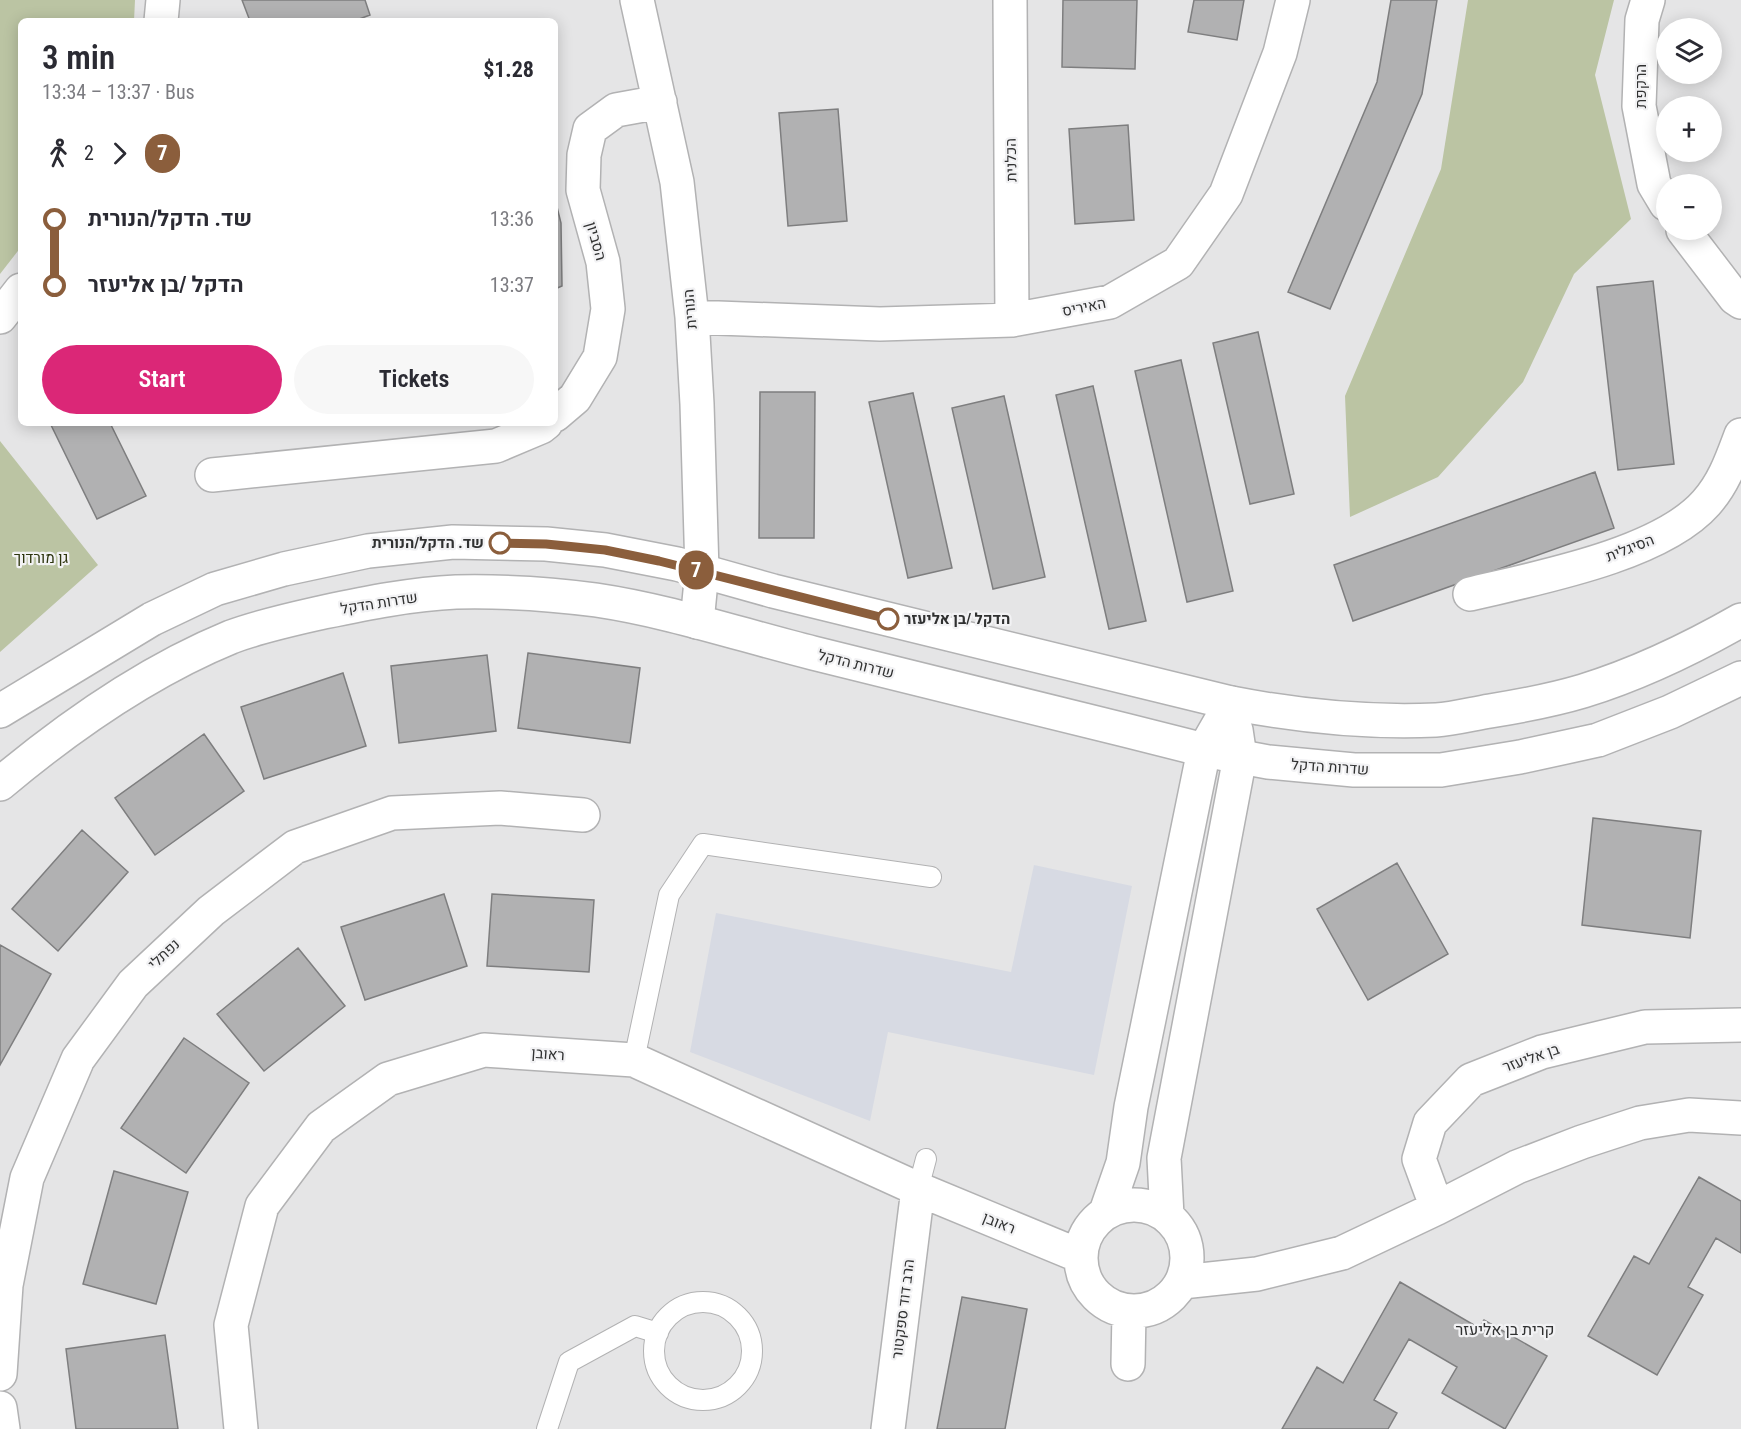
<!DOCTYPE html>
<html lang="en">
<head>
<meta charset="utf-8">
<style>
  :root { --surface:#fff; --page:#f7f7f7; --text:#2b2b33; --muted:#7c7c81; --accent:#db2777 }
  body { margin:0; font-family:"Roboto Condensed",Heebo,sans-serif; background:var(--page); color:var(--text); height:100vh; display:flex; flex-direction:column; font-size:22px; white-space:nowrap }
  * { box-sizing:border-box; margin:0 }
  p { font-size:20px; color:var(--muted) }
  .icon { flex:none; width:33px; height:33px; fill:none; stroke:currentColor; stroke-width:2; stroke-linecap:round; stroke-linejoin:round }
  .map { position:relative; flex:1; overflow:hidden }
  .side { position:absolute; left:18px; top:18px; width:540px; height:408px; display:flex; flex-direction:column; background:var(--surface); border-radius:9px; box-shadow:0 3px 15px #0003 }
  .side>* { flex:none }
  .badge { padding:0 12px; border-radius:20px; font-size:21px; line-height:39px }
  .controls { position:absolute; left:1656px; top:18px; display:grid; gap:12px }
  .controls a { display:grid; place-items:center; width:66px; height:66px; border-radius:50%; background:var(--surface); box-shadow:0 3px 15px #0003; font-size:30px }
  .map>.badge { position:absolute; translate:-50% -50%; box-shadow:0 0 0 3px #fff }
  .legs { display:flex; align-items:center; gap:9px; height:66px; padding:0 24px; font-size:20px }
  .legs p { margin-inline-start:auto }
  .head { display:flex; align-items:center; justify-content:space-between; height:102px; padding:0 24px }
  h1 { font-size:33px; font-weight:600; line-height:45px }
  .cta { display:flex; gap:12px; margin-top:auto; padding:12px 24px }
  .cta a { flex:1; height:69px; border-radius:36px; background:var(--accent); color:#fff; font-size:24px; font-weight:600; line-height:69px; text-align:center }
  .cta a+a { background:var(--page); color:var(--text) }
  ul { padding:0 24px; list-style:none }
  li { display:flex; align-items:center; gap:21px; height:66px; font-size:22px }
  li i { display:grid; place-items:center; width:9px; height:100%; margin:0 8px; background:currentColor }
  li i::after { content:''; width:15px; height:15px; margin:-8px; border:4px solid; border-radius:50%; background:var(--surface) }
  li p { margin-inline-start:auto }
  li:first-child i { background:linear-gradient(#0000 50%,currentColor 0) }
  li:last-child i { background:linear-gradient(currentColor 50%,#0000 0) }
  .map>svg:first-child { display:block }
  .built { fill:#d7dae3 }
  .green { fill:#bbc4a3 }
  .building { fill:#b1b1b2; stroke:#7e7e7f; stroke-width:1.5 }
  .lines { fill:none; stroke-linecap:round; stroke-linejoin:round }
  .lane-casing { stroke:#b2b2b3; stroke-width:22 }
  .street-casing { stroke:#b2b2b3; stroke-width:36 }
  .secondary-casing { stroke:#b2b2b3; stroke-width:36 }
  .lane { stroke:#fff; stroke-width:20 }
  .street { stroke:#fff; stroke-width:33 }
  .secondary { stroke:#fff; stroke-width:33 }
  .line-1-casing { stroke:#fff; stroke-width:14 }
  .line-1 { stroke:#8b5e3c; stroke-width:9 }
  .stop-1-dot { fill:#fff; stroke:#8b5e3c; stroke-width:3 }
  .labels { text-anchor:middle; stroke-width:4.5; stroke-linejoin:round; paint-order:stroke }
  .street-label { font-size:15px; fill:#303131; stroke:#f2f2f4 }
  .stop-label { font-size:15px; font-weight:bold; fill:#303131; stroke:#f2f2f4; text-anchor:end }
  .park-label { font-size:15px; fill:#2d350e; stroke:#f2f2f4 }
  .neighbourhood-label { font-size:16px; fill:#303131; stroke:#f2f2f4 }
</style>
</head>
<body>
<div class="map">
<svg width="1741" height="1429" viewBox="0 0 1741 1429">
  <rect width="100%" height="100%" fill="#e5e5e6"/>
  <path class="built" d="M1034,865l98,21 -38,189 -206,-43 -18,89 -180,-69 26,-139 295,59z"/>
  <path class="green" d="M0,0h135l-1,21h-113v226l-21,27z
    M1468,0h146l-19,75 36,144 -57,55 -51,108 -85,95 -88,40 -5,-121 96,-227z
    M0,441l98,124 -98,87z"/>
  <path class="building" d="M242,0h123l5,15 -16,6h-104z
    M1063,0h74l-2,69 -73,-2z
    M1194,0h50l-7,40 -49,-8z
    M1391,0h46l-15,94 -92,215 -42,-17 89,-210z
    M838,109l9,112 -59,5 -9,-113z
    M1128,125l6,95 -59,4 -6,-95z
    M555,199l6,24 1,63 -7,3z
    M1653,281l21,183 -56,6 -21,-183z
    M1258,332l36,162 -44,10 -37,-161z
    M1181,360l52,231 -46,11 -52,-231z
    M1093,386l53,235 -37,8 -53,-234z
    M760,392h55l-1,146h-55z
    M913,393l39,175 -44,10 -39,-176z
    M1004,396l41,181 -52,12 -41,-181z
    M50,423h60l36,73 -49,23z
    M1595,472l19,56 -261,93 -19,-56z
    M528,653l112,15 -10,75 -112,-15z
    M487,655l9,76 -97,12 -8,-77z
    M343,673l23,73 -102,33 -23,-72z
    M204,734l40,57 -89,64 -40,-57z
    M1593,818l108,13 -11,107 -108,-13z
    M82,830l46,42 -70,79 -46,-42z
    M1397,863l51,91 -80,46 -51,-91z
    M444,894l23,72 -102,34 -24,-73z
    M492,894l102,6 -5,72 -102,-6z
    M0,945l51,29 -51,91z
    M298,948l47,58 -81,65 -47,-57z
    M184,1038l65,45 -63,90 -65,-45z
    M114,1171l74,21 -32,112 -73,-20z
    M1699,1177l42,24v52l-25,-15 -28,49 15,8 -46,80 -69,-39 46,-80 15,8z
    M1400,1282l79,46 5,-8 63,36 -42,73 -63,-36 15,-26 -48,-28 -35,61 23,13 -9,16h-106l35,-62 26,16z
    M962,1297l65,12 -22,120h-68z
    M165,1335l13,94h-102l-10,-80z"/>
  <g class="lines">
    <defs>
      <path id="lane" d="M634,1060l35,-165 34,-51 228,33
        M918,1189l8,-30
        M654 1351a49 49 0 1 1 98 0a49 49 0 1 1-98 0Z
        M547,1429l22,-67 66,-36 23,7"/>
      <path id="street" d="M637,0l40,182 15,135 5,87 5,167 -5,51
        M1010,0l2,320
        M692,317l188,7 132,-4 98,-18 68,-39 48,-69 54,-141 13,-53
        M555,415l20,-17 25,-41 8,-48 -5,-47 -20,-72 1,-35 6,-26 26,-19 44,-8
        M212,475l284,-29 45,-19 5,-4
        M1470,594c67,-16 190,-39 236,-91 18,-20 26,-44 35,-68
        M1081 1258a53 53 0 1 1 106 0a53 53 0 1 1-106 0Z
        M1437,1208l-18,-49 11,-36 41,-43 71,-28 103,-25 96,-2
        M1106,1212l17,-49 8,-56 73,-357 27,-47
        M1167,1216l-3,-58 76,-401 -4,-27
        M1182,1282l75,-8 85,-21 95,-45 80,-41 65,-25 58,-19 49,-8 52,3
        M1128,1364l1,-52
        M0,1374l6,-89 21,-107 51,-119 55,-75 78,-73 84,-64 97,-34 108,-5 83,7
        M0,1408l3,21
        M241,1429l-10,-104 31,-119 59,-79 67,-48 96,-29 150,10 284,129 162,67
        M888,1429l30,-240"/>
      <path id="secondary" d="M1648,0l-6,20 -3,86 15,78 12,20
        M161,21l2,-21
        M1683,230l52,68 6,4
        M0,317l21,-27
        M0,711l152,-92 63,-30 69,-20 84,-18 85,-9 93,2 59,6 72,14 96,27 458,112c67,13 136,20 205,17 17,-1 36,-6 54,-9 31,-5 63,-11 93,-20 55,-17 109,-43 158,-71
        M0,784c68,-57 148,-113 231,-147 29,-11 62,-18 93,-25 43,-9 88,-18 132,-20 46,-1 95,2 140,8 74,11 145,35 217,53 131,32 261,64 391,97l64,12 86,8h87l79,-13 78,-17 72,-28 71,-34"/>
    </defs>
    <use href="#lane" class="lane-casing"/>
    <use href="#street" class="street-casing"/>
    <use href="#secondary" class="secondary-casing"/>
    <use href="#lane" class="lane"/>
    <use href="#street" class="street"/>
    <use href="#secondary" class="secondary"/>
  </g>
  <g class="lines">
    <defs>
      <path id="line-1" d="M500,543l46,1 59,6 54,11 229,58"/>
    </defs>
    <use href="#line-1" class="line-1-casing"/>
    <use href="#line-1" class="line-1"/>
  </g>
  <g class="stop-1-dot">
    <circle cx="500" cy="543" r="10"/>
    <circle cx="888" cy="619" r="10"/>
  </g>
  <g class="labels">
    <g class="street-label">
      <text transform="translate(1641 86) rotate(-90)" y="5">הרקפת</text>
      <text transform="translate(1011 160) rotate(-91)" y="5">הכלנית</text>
      <text transform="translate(596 241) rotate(74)" y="5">הסביון</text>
      <text transform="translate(1084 307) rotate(-11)" y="5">האיריס</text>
      <text transform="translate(690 309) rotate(-95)" y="5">הנורית</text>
      <text transform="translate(1630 548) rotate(-21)" y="5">הסיגלית</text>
      <text transform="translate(379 603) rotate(-9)" y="5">שדרות הדקל</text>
      <text transform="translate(856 664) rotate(14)" y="5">שדרות הדקל</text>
      <text transform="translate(1330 767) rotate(4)" y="5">שדרות הדקל</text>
      <text transform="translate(164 954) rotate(-43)" y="5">נפתלי</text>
      <text transform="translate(548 1054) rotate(4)" y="5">ראובן</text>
      <text transform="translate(1531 1058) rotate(-19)" y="5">בן אליעזר</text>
      <text transform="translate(999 1223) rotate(22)" y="5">ראובן</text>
      <text transform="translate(903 1309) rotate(-83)" y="5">הרב דוד ספקטור</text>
    </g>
    <g class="stop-label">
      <text x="484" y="548">שד. הדקל/הנורית</text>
      <text x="904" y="624" text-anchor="start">הדקל /בן אליעזר</text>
    </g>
    <g class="park-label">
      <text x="41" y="563">גן מורדוך</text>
    </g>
    <g class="neighbourhood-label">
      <text x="1505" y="1335">קרית בן אליעזר</text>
    </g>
  </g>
</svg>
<div class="controls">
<a><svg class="icon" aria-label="layers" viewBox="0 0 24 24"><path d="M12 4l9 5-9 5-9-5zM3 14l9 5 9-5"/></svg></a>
<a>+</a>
<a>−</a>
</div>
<b class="badge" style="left:696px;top:570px;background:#8b5e3c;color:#fff">7</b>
<section class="side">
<div class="head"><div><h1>3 min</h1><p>13:34 – 13:37 · Bus</p></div><b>$1.28</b></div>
<div class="legs"><svg class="icon" aria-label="walk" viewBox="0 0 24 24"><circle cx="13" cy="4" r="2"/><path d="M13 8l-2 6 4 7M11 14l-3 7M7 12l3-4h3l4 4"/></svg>2<svg class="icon" aria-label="forward" viewBox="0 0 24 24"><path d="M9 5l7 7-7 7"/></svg><b class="badge" style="background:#8b5e3c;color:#fff">7</b></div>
<ul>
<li><i style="color:#8b5e3c"></i><b>שד. הדקל/הנורית</b><p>13:36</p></li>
<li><i style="color:#8b5e3c"></i><b>הדקל /בן אליעזר</b><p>13:37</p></li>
</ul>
<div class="cta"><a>Start</a><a>Tickets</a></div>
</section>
</div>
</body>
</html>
